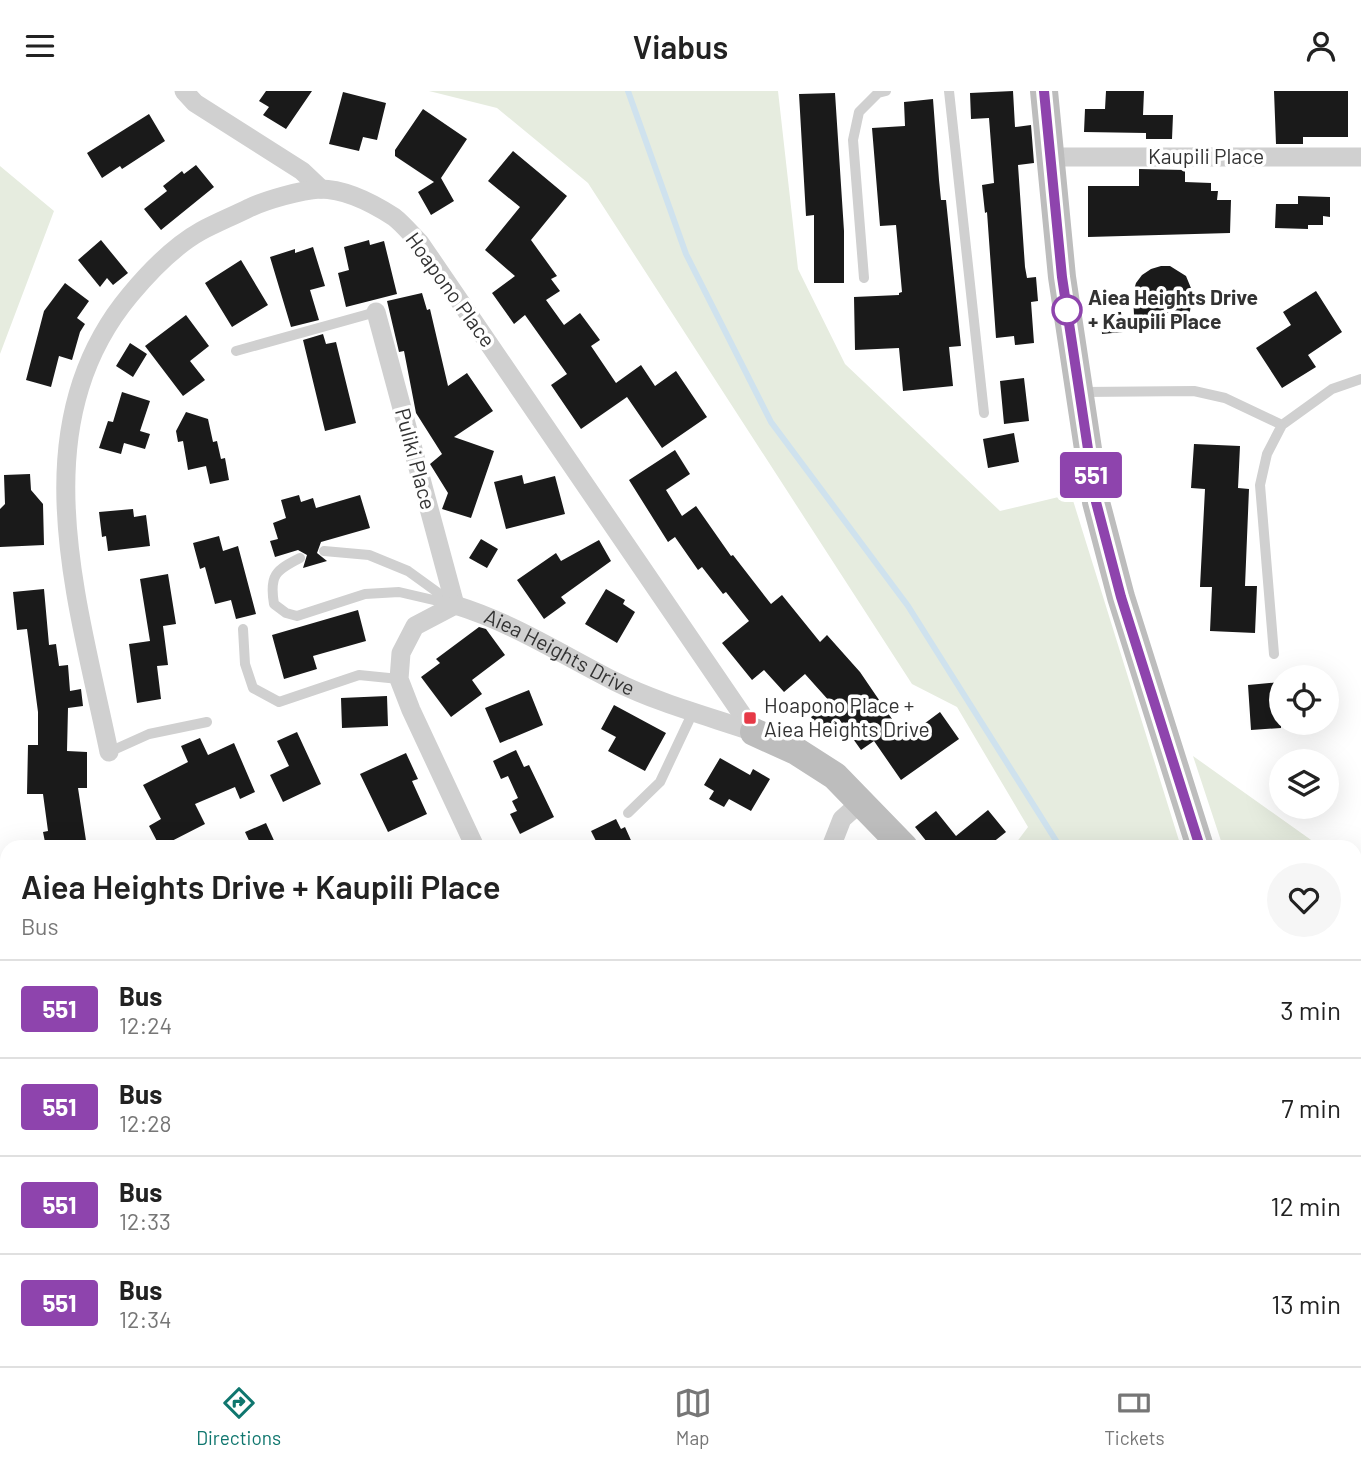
<!DOCTYPE html>
<html lang="en">
<head>
<meta charset="utf-8">
<style>
  :root { --surface:#fff; --page:#f6f6f6; --text:#222; --muted:#767676; --line:#e0e0e0; --accent:#0f766e }
  body { margin:0; font-family:Barlow,sans-serif; background:var(--page); color:var(--text); height:100vh; display:flex; flex-direction:column; font-size:26px; white-space:nowrap }
  * { box-sizing:border-box; margin:0 }
  p { font-size:23px; color:var(--muted) }
  .icon { flex:none; width:38px; height:38px; fill:none; stroke:currentColor; stroke-width:2; stroke-linecap:round; stroke-linejoin:round }
  .map { position:relative; flex:1; overflow:hidden }
  .sheet { position:absolute; left:0px; top:749px; width:1362px; height:527px; display:flex; flex-direction:column; background:var(--surface); border-radius:21px 21px 0 0; box-shadow:0 7px 28px #0002 }
  .sheet>* { flex:none }
  .badge { padding:0 14px; border-radius:5px; font-size:24px; line-height:46px }
  .buttons { position:absolute; left:1269px; top:574px; display:grid; gap:14px }
  .buttons a { display:grid; place-items:center; width:70px; height:70px; border-radius:50%; background:var(--surface); box-shadow:0 7px 28px #0002; font-size:35px }
  .map>.badge { position:absolute; translate:-50% -50%; box-shadow:0 0 0 4px #fff }
  .round { display:grid; place-items:center; flex:none; width:74px; height:74px; border-radius:37px; background:var(--page) }
  .overview { display:flex; align-items:center; justify-content:space-between; height:119px; padding:0 21px }
  h1 { font-size:33px; font-weight:600; line-height:52px }
  ul { padding:0; list-style:none }
  li { display:flex; align-items:center; gap:21px; height:98px; padding:0 21px; border-top:2px solid var(--line) }
  li div { flex:1 }
  li b { display:block; font-size:26px }
  li em { font-style:normal }
  li .badge { min-width:77px; font-weight:700; text-align:center }
  header { display:flex; justify-content:space-between; align-items:center; height:91px; padding:0 21px; background:var(--surface); font-size:32px; font-weight:600 }
  .dock { display:flex; justify-content:space-around; align-items:center; height:98px; border-top:2px solid var(--line); background:var(--surface); font-size:19px; color:var(--muted) }
  .dock a { display:grid; justify-items:center; gap:4px }
  .dock .on { color:var(--accent) }
  .map>svg:first-child { display:block }
  .green { fill:#e6ecdf }
  .lines { fill:none; stroke-linecap:round; stroke-linejoin:round }
  .stream { stroke:#cfe2ee; stroke-width:6 }
  .building { fill:#1a1a1a }
  .lane { stroke:#d0d0d0; stroke-width:10 }
  .street { stroke:#d0d0d0; stroke-width:19 }
  .secondary { stroke:#bdbdbd; stroke-width:28 }
  .line-casing { stroke:#fff; stroke-width:16 }
  .line { stroke:#8e44ad; stroke-width:10 }
  .stop-dot { fill:#fff; stroke:#8e44ad; stroke-width:3.5 }
  .poi-dot { fill:#e63946; stroke:#fff; stroke-width:2.5 }
  .labels { text-anchor:middle; stroke-width:7; stroke-linejoin:round; paint-order:stroke }
  .street-label { font-size:21px; fill:#333; stroke:#fff }
  .stop-label { font-size:21px; font-weight:bold; fill:#333; stroke:#fff; text-anchor:start }
  .poi-label { font-size:21px; fill:#333; stroke:#fff; text-anchor:start }
</style>
</head>
<body>
<header><svg class="icon" aria-label="menu" viewBox="0 0 24 24"><path d="M4 6h16M4 12h16M4 18h16"/></svg>Viabus<svg class="icon" aria-label="person" viewBox="0 0 24 24"><circle cx="12" cy="8" r="4"/><path d="M4 21q1-7 8-7t8 7"/></svg></header>
<div class="map">
<svg width="1361" height="1275" viewBox="0 0 1361 1275">
  <rect width="100%" height="100%" fill="#fff"/>
  <path class="green" d="M429,0h349l20,178 47,95 155,147 71,-17 110,353h-168l15,-20 -71,-120 -45,-23 -324,-501 -91,-75z
    M0,75l54,45 -54,143z
    M1193,665l128,91h-98z
    M1355,801l6,20v454h-113l-4,-6h110z
    M0,990l7,3v276h360l4,6h-371z"/>
  <g class="lines">
    <path class="stream" d="M628,0l58,163 85,168 137,184 152,241
      M1354,1223l7,15"/>
  </g>
  <path class="building" d="M266,0h46l-26,38 -23,-14 6,-8 -10,-6z
    M1013,0l2,36 16,-2 3,38 -16,2 7,102 2,11 9,-1 2,24 -7,1 3,41 -19,2 -1,-9 -18,2 -9,-126 -2,1 -3,-28 12,-2 -5,-65 -18,1 -1,-26z
    M1106,0h38l-1,24h30l-1,24h-26v-6l-62,-1 1,-23h20z
    M1274,0h74v46h-45v7h-27z
    M343,1l43,11 -9,37 -14,-3 -4,14 -30,-7z
    M835,2l9,138v52h-30v-68l-8,1 -7,-122z
    M933,8l6,81 2,20h5l15,146 -12,1 4,39 -50,5 -4,-43 -44,2 -1,-53 45,-2v-2l3,-1 -6,-67 -16,1 -8,-98 33,-2 -1,-24z
    M423,18l44,30 -26,39 13,23 -23,14 -13,-23 16,-10 -39,-26v-6z
    M149,23l16,27 -43,28 -2,-3 -18,12 -15,-25z
    M513,60l54,45 -36,44 26,36 -6,3 9,12 -14,9 18,25 16,-12 20,27 -9,6 25,37 25,-18 14,21 21,-15 31,46 -45,31 -35,-51 -46,32 -30,-44 16,-11 -42,-59 -11,9 -22,-31 23,-17 -30,-26 35,-43 -32,-26z
    M196,74l18,22 -53,43 -17,-21 23,-18 -4,-5 19,-15 2,3z
    M1139,78l46,1v12l26,1v8h7l-1,9h14l-1,33 -142,4v-51h51z
    M1298,105l32,1v20l-7,-1v9h-15v4l-33,-1 1,-24h22z
    M101,149l27,33 -15,12 -6,-7 -7,9 -22,-27z
    M369,149l1,5 14,-4 13,53 -51,13 -8,-34 11,-3 -5,-23z
    M313,156l12,39 -15,4 9,30 -28,7 -21,-70 25,-8v4z
    M241,169l27,45 -36,22 -27,-44z
    M1161,175h9l16,10 7,17 -3,18 -7,8 -19,8 -10,-1 -20,-11 -1,-22 3,-10 6,-8 9,-6z
    M65,192l24,18 -12,17 8,6 -5,8 -8,28 -13,-4 -8,31 -25,-7 18,-69z
    M1316,200l26,41 -34,23 8,12 -34,21 -26,-40 35,-23 -8,-13z
    M422,202l5,17 3,-1 18,77 19,-13 26,38 -39,26 40,14 -23,67 -29,-9 6,-16 -18,-29 12,-10 -26,-41 -12,-62 -5,1 -12,-51z
    M1121,221l2,20 -21,2 -1,-21z
    M186,224l23,31 -19,15 15,19 -22,16 -38,-50z
    M323,243l3,10 10,-2 20,81 -31,8 -22,-91z
    M130,252l17,11 -14,23 -17,-11z
    M1024,287l5,43 -25,3 -4,-43z
    M122,301l28,9 -10,30 10,3 -5,15 -21,-6 -3,11 -22,-6 9,-27 5,1z
    M186,321l22,7 5,23 4,-1 4,18 4,-1 4,22 -19,4 -4,-18 -18,4 -5,-29 -5,1 -2,-11z
    M1014,342l5,29 -31,6 -5,-29z
    M1194,353l46,2 -2,42 11,1 -4,97h12l-2,47 -45,-2 2,-44h-12l5,-98 -14,-1z
    M675,359l15,24 -24,16 16,26 14,-10 35,50 2,-1 38,49 11,-9 38,47 7,-7 33,37 45,66 35,-26 19,27 -58,41 -27,-39 -13,9 -22,-31 -18,12 -10,-14 20,-14 -26,-29 -21,18 -20,-22 -12,10 -30,-37 27,-22 -23,-29 -3,2 -21,-27 -4,3 -23,-33 -7,5 -39,-62z
    M30,383l1,16 12,14 1,41 -44,2v-38l5,-5 -1,-29z
    M522,384l2,9 31,-8 10,38 -59,15 -12,-47z
    M299,404l2,7 12,-4 3,10 44,-13 10,33 -49,14 -4,11 10,8 -24,7 4,-13 -9,-5 -23,7 -5,-16 8,-2 -5,-16 13,-5 -5,-18z
    M133,418l1,8 12,-2 4,31 -42,5 -2,-15 -4,1 -3,-25z
    M219,445l4,15 15,-5 18,68 -20,5 -5,-19 -16,4 -10,-37 -5,2 -7,-26z
    M481,448l17,10 -11,19 -18,-10z
    M599,449l12,21 -50,36 5,6 -22,16 -27,-39 39,-27 5,8z
    M168,483l8,50 -13,2 5,39 -11,1 4,33 -24,4 -8,-59 21,-3 -10,-62z
    M44,498l5,56 7,-1 3,22 9,-1 2,26 11,-2 2,17 -15,2 -1,43 20,1v36h-9l9,59h-41l-3,-15 5,-1 -5,-37h-16l1,-49h10v-33l-11,-83 -10,1 -4,-38z
    M606,498l19,11 -2,4 12,8 -18,31 -32,-19z
    M358,519l8,31 -53,15 4,13 -33,10 -12,-44z
    M479,536l7,2 19,26 -33,25 10,14 -31,23 -30,-40 19,-14 -4,-4z
    M1281,591v46l-30,2 -3,-45z
    M529,599l14,35 -43,18 -15,-35z
    M387,605l1,30 -46,2 -1,-30z
    M614,614l52,28 -21,38 -37,-20 8,-14 -15,-8z
    M297,641l24,52 -38,18 -13,-27 19,-9 -12,-25z
    M200,647l8,17 26,-12 21,49 -15,7 -5,-12 -40,17 10,20 -45,23 -11,-21 12,-7 -18,-34 45,-23 -7,-16z
    M516,659l8,17 5,-2 25,52 -34,17 -10,-20 7,-3 -5,-10 6,-3 -10,-22 -7,3 -8,-18z
    M406,662l12,26 -6,2 15,33 -39,18 -28,-58z
    M720,667l30,17 3,-6 17,10 -19,32 -22,-12 -5,8 -15,-8 5,-8 -10,-6z
    M988,719l18,22 -19,15h-56l-16,-20 21,-16 20,25z
    M616,728l5,10 4,-2 9,20h-35l-8,-16z
    M266,732l11,24h-25l-7,-15z"/>
  <g class="lines">
    <path class="lane" d="M949,0l35,322
      M864,187l-11,-138 6,-28 19,-19 8,-2
      M236,260l140,-39
      M1083,301l111,-1 31,7 57,27 50,-36 29,-10
      M300,467c-24,12 -31,17 -26,46l12,9 11,3 68,-22 34,-2 56,13 -47,-34 -39,-16 -45,-4
      M243,538l2,35 8,24 26,14 80,-27 40,4
      M1274,563l-14,-169 7,-31 15,-29
      M109,661l40,-18 58,-12
      M628,722l32,-31 33,-70"/>
    <g class="street">
      <path d="M184,0l11,12 107,68 19,18"/>
      <path d="M1050,66h311"/>
      <path d="M376,221l79,293"/>
      <path d="M109,661c-31,-151 -89,-325 21,-457 20,-24 44,-49 71,-64 15,-8 32,-15 48,-23 17,-8 52,-18 71,-19 25,0 54,15 74,28 9,7 18,18 26,26l334,489"/>
      <path id="s1" d="M475,756l-64,-137 -12,-31 2,-26 14,-27 40,-21c56,17 106,49 159,76 44,22 93,35 140,51"/>
      <path d="M831,756l11,-28 19,-17"/>
      <path d="M736,1269l4,6"/>
      <path d="M612,1275l12,-6"/>
    </g>
    <path class="secondary" d="M1044,0l18,186 34,225 25,95 79,250
      M754,641l42,19 39,25 69,71"/>
  </g>
  <g class="lines">
    <defs>
      <path id="line" d="M1044,0l18,186 34,225 25,95 79,250"/>
    </defs>
    <use href="#line" class="line-casing"/>
    <use href="#line" class="line"/>
  </g>
  <circle class="stop-dot" cx="1067" cy="219" r="14"/>
  <rect class="poi-dot" x="743" y="620" width="14" height="14" rx="3.5"/>
  <g class="labels">
    <g class="street-label">
      <text x="1206" y="73">Kaupili Place</text>
      <text transform="translate(450 199) rotate(54)" y="7">Hoapono Place</text>
      <text transform="translate(415 368) rotate(75)" y="7">Puliki Place</text>
      <text dy="7" stroke="none"><textPath href="#s1" startOffset="401">Aiea Heights Drive</textPath></text>
    </g>
    <g class="stop-label">
      <text x="1088" y="214">Aiea Heights Drive<tspan x="1088" dy="24">+ Kaupili Place</tspan></text>
    </g>
    <g class="poi-label">
      <text x="764" y="622">Hoapono Place +<tspan x="764" dy="24">Aiea Heights Drive</tspan></text>
    </g>
  </g>
</svg>
<div class="buttons">
<a><svg class="icon" aria-label="locate" viewBox="0 0 24 24"><circle cx="12" cy="12" r="6"/><path d="M12 2v4M12 18v4M2 12h4M18 12h4"/></svg></a>
<a><svg class="icon" aria-label="layers" viewBox="0 0 24 24"><path d="M12 4l9 5-9 5-9-5zM3 14l9 5 9-5"/></svg></a>
</div>
<b class="badge" style="left:1091px;top:384px;background:#8e44ad;color:#fff">551</b>
<section class="sheet">
<div class="overview"><div><h1>Aiea Heights Drive + Kaupili Place</h1><p>Bus</p></div><a class="round"><svg class="icon" aria-label="heart" viewBox="0 0 24 24"><path d="M12 20l-8-8c-3-5 5-10 8-4 3-6 11-1 8 4z"/></svg></a></div>
<ul>
<li><span class="badge" style="background:#8e44ad;color:#fff">551</span><div><b>Bus</b><p>12:24</p></div><em>3 min</em></li>
<li><span class="badge" style="background:#8e44ad;color:#fff">551</span><div><b>Bus</b><p>12:28</p></div><em>7 min</em></li>
<li><span class="badge" style="background:#8e44ad;color:#fff">551</span><div><b>Bus</b><p>12:33</p></div><em>12 min</em></li>
<li><span class="badge" style="background:#8e44ad;color:#fff">551</span><div><b>Bus</b><p>12:34</p></div><em>13 min</em></li>
</ul>
</section>
</div>
<nav class="dock">
<a class="on"><svg class="icon" aria-label="directions" viewBox="0 0 24 24"><path d="M12 3l9 9-9 9-9-9zM9 14v-3h6M13 9l2 2-2 2"/></svg>Directions</a>
<a><svg class="icon" aria-label="map" viewBox="0 0 24 24"><path d="M3 6l6-2 6 2 6-2v14l-6 2-6-2-6 2zM9 4v14M15 6v14"/></svg>Map</a>
<a><svg class="icon" aria-label="tickets" viewBox="0 0 24 24"><path d="M3 7h18v10H3zM15 7v10"/></svg>Tickets</a>
</nav>
</body>
</html>
